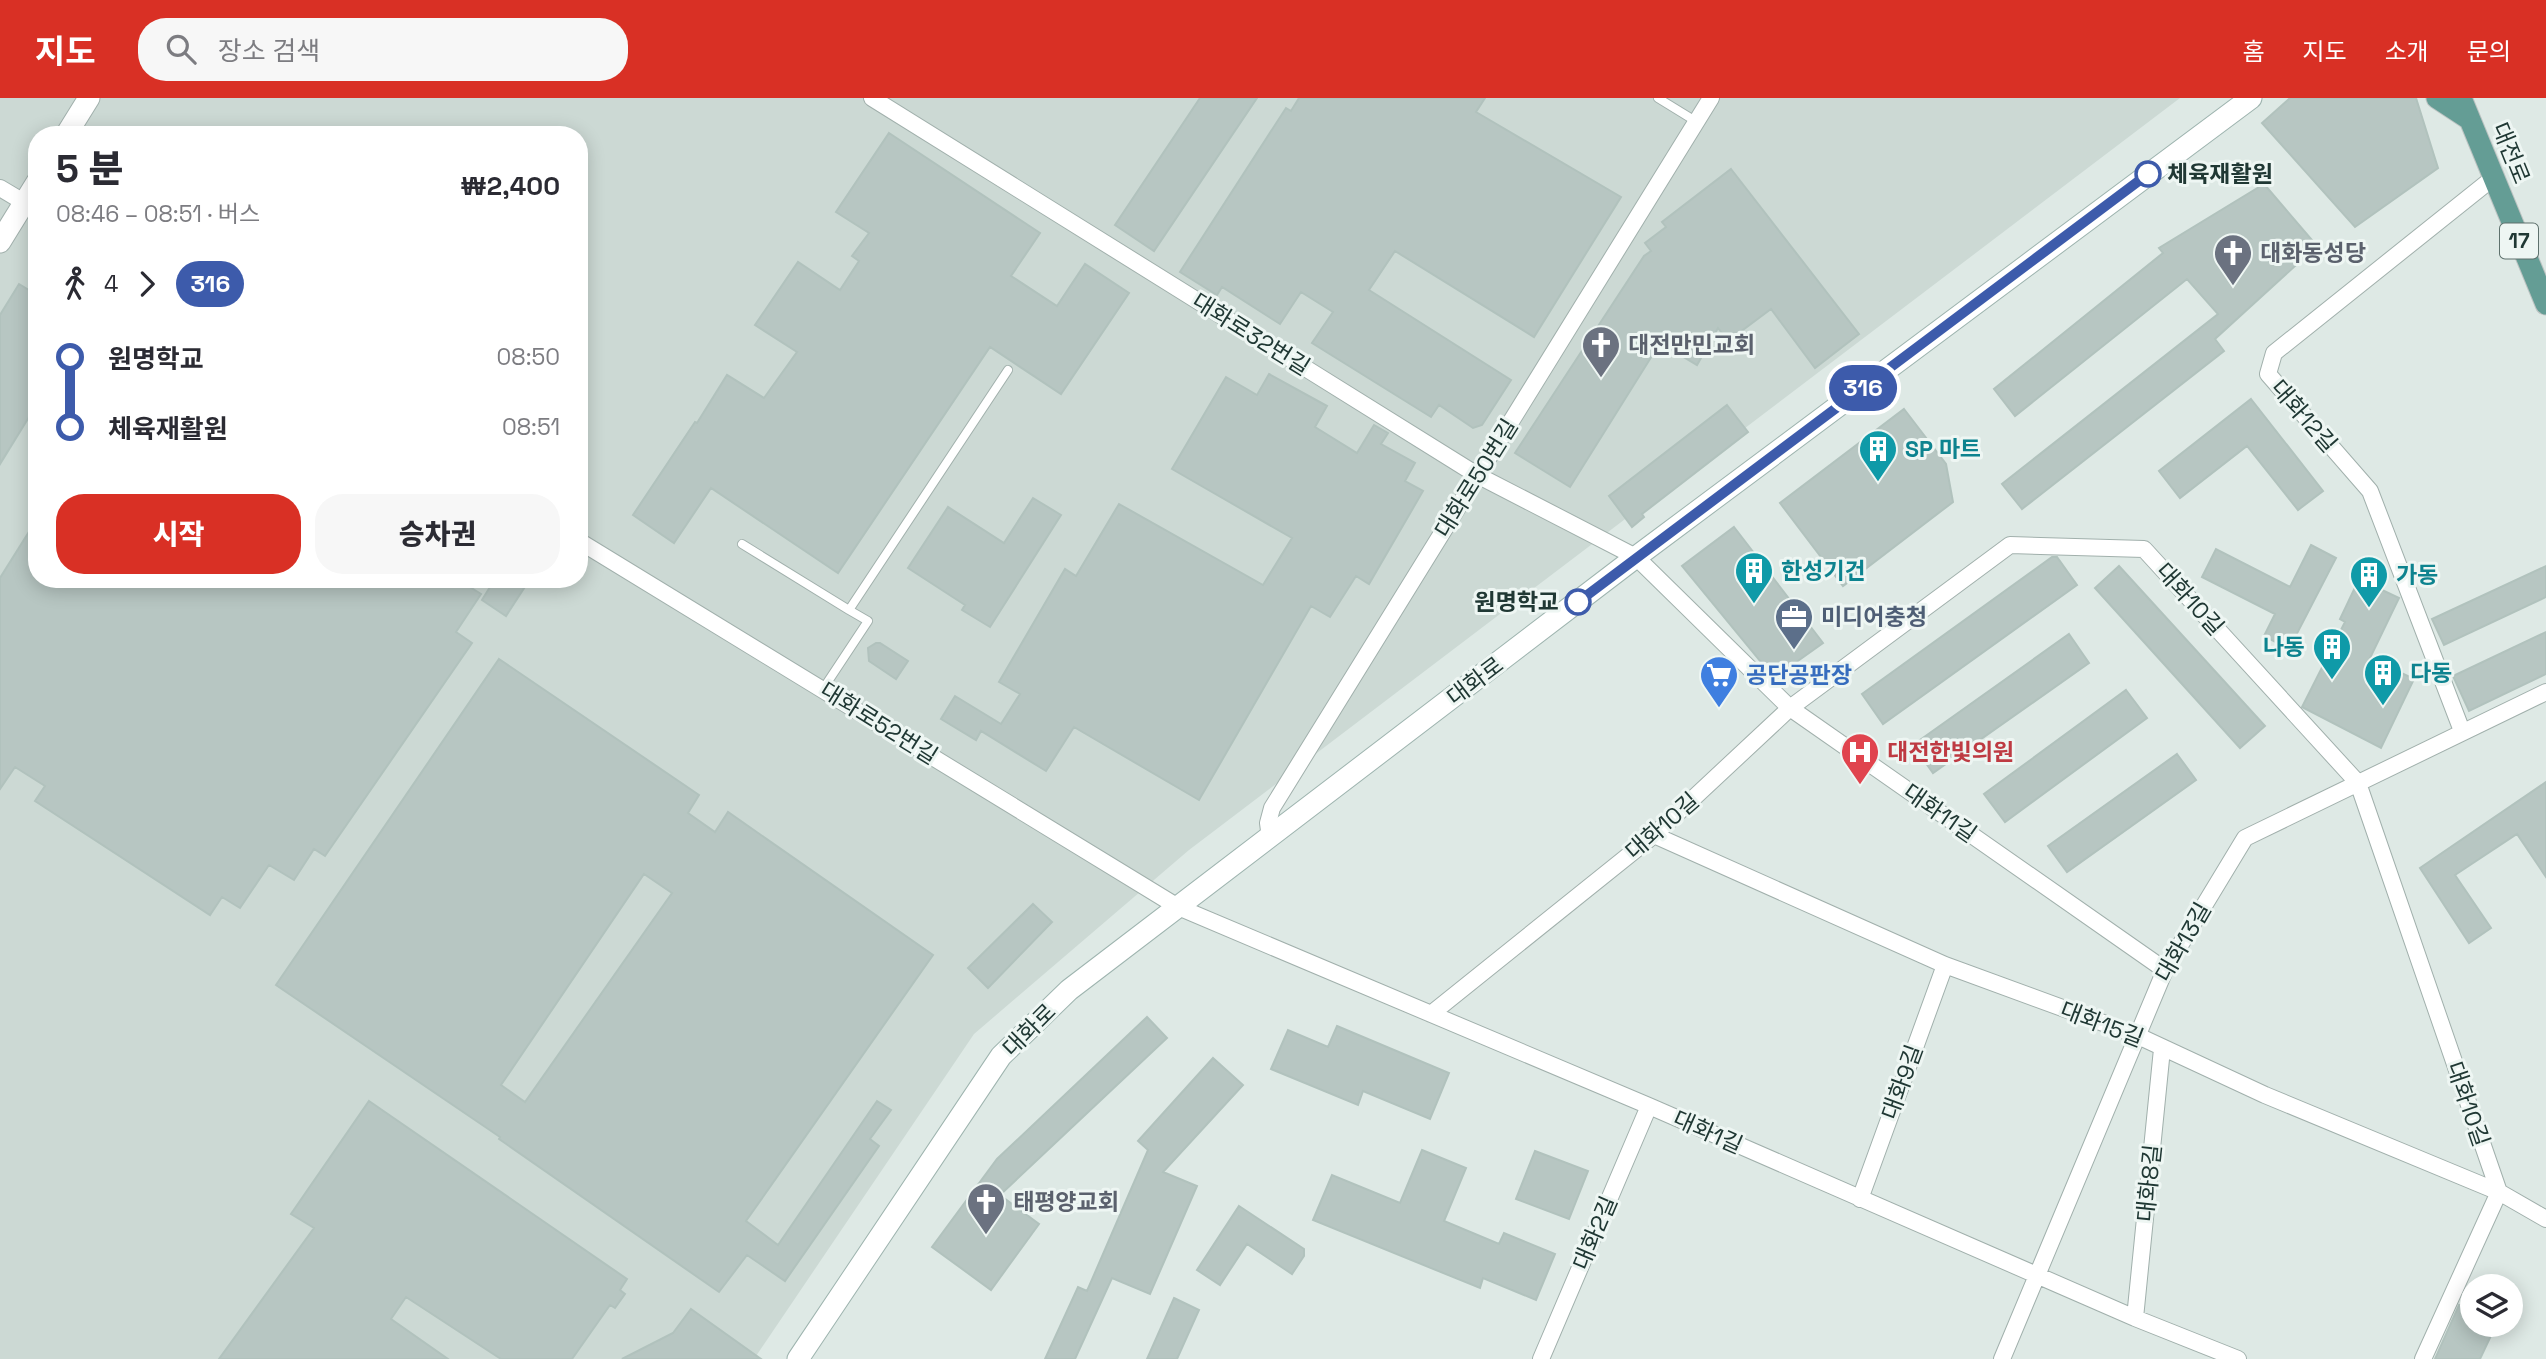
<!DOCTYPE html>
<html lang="ko">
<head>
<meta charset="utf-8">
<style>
  :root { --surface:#fff; --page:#f7f7f7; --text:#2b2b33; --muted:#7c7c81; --accent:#d93025 }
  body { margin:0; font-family:"Space Grotesk","Noto Sans KR",sans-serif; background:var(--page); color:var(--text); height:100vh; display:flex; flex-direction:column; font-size:26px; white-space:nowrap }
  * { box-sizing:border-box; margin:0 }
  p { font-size:23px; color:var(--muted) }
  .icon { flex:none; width:38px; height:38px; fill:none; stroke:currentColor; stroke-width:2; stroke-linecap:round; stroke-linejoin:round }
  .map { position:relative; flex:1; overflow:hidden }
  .panel { position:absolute; left:28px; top:28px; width:560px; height:462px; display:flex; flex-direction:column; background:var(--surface); border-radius:28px; box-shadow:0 4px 18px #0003 }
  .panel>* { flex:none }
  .badge { padding:0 14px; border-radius:23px; font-size:24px; line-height:46px }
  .tools { position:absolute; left:2460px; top:1176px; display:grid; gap:14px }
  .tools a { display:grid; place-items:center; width:63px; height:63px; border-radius:50%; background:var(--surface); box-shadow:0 4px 18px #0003; font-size:35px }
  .map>.badge { position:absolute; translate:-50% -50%; box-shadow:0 0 0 4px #fff }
  .legs { display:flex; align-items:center; gap:10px; height:77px; padding:0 28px; font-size:23px }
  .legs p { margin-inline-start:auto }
  .summary { display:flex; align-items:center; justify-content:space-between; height:119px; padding:0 28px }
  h1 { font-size:38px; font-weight:800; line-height:52px }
  .cta { display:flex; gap:14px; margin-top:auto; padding:14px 28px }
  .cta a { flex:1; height:80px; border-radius:28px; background:var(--accent); color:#fff; font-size:28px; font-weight:800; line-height:80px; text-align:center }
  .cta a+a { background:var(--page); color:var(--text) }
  ul { padding:0 28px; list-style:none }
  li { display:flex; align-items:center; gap:24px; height:70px; font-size:26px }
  li i { display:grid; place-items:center; width:10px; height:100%; margin:0 9px; background:currentColor }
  li i::after { content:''; width:18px; height:18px; margin:-9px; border:5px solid; border-radius:50%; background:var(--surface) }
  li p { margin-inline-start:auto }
  li:first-child i { background:linear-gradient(#0000 50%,currentColor 0) }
  li:last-child i { background:linear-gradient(currentColor 50%,#0000 0) }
  header { display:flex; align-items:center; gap:42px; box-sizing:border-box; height:98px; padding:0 35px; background:var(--accent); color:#fff }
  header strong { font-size:33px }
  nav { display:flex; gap:38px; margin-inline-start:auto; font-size:24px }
  .search { width:490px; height:63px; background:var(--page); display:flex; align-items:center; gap:18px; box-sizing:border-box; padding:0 24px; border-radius:28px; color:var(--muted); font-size:26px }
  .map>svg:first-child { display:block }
  .built { fill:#ccd9d4; fill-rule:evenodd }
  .building { fill:#b7c6c2; stroke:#b1c2bd; stroke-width:2; fill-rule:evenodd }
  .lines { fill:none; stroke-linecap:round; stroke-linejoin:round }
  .service-casing { stroke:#a1b0ac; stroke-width:10 }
  .minor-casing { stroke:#a1b0ac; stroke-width:18 }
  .tertiary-casing { stroke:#a1b0ac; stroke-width:23 }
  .secondary-casing { stroke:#9eb4af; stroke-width:23 }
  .primary-casing { stroke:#bcc3c2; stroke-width:23 }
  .service { stroke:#fff; stroke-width:8 }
  .minor { stroke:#fff; stroke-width:16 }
  .tertiary { stroke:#fff; stroke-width:21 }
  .secondary { stroke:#fff; stroke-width:21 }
  .primary { stroke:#649d95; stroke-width:21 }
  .line-1-casing { stroke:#fff; stroke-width:16 }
  .line-1 { stroke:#3d5bab; stroke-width:10 }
  .stop-1-dot { fill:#fff; stroke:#3d5bab; stroke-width:3.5 }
  .labels { text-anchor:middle; stroke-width:6; stroke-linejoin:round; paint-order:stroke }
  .shield { fill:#eef6f3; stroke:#5e716d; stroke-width:2 }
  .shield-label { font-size:21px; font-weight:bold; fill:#203834 }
  .street-label { font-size:23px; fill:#203834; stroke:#eef6f3 }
  .stop-label { font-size:23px; font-weight:bold; fill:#203834; stroke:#eef6f3; text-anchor:start }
  .worship-label { font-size:23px; font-weight:bold; fill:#5b616d; stroke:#eef6f3; text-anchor:start }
  .culture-label { font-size:23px; font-weight:bold; fill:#0d838f; stroke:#eef6f3; text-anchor:start }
  .service-label { font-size:23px; font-weight:bold; fill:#4e5e75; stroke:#eef6f3; text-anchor:start }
  .shop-label { font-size:23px; font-weight:bold; fill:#366cbe; stroke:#eef6f3; text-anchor:start }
  .health-label { font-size:23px; font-weight:bold; fill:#be3a42; stroke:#eef6f3; text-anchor:start }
</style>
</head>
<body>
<header>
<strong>지도</strong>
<div class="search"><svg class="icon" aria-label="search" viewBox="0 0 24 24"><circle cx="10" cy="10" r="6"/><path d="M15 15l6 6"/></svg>장소 검색</div>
<nav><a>홈</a><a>지도</a><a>소개</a><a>문의</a></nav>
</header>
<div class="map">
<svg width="2546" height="1261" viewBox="0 0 2546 1261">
  <rect width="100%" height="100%" fill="#dee9e5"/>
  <path class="built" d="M0,0h2180l-991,752 -215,184 -220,325h-754zM37,37h542v444h-542z"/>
  <path class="building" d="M1200,0h57l-103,153 -39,-26z
    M1299,0h186l-9,14 145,85 -87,140 -139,-86 -26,39 142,90 -29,45 -9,3 -34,-23 -8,12 -119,-74 21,-31 -32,-20 -21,32 -58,-37 -5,8 -37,-23 106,-164 5,3z
    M2290,0h126l22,70 -83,59 -93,-104z
    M889,35l151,100 -29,43 46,30 28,-42 44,29 -68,101 -71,-47 -152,226 -127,-85 -37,55 -41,-28 62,-93 2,1 30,-48 37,23 33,-46 -42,-27 43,-63 42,28 19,-29 -7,-5 17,-23 -33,-21z
    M1731,71l128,165 -44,34 -44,-59 -43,32 -10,-13 -21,37 -37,-22 -90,144 -55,-34 129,-197 7,-5 -6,-8 21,-16 -4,-5z
    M2264,86l53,62 -102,93 9,12 -202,158 -20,-25 216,-170 -31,-35 -172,137 -21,-27 169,-136 -4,-5z
    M19,186l18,11v109l-37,60v-149z
    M1269,276l58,32 -12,21 42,26 17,-28 14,8 -7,11 34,19 -10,18 18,10 -54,93 -13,-8 -26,41 -19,-11 -112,194 -125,-73 -28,44 -65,-40 -5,9 -35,-21 14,-23 46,28 19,-30 -21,-12 66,-113 11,7 43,-72 144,81 29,-47 -120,-69 54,-92 31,18z
    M2251,301l72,92 -25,19 -51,-64 -67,52 -21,-27z
    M1727,307l21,27 -106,82 2,3 -12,10 -23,-31z
    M1904,311l42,55 7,38 -110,84 -63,-83z
    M1033,400l28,17 -71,112 -28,-17 3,-5 -57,-37 40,-61 56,36z
    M37,421v60h420l24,15 -25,38 16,11 -147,213 -11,-7 -20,31 -25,-15 -29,43 -18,-11 -12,18 -175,-114 10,-15 -30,-19 -15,22v-211z
    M1734,429l89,116 -49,35 -92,-112z
    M2311,447l25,13 -47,91 -25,-13 11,-22 -73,-37 14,-28 74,38z
    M2052,459h5l20,28 -194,139 -21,-30z
    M2119,468l146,160 -25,22 -145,-160z
    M2546,468v31l-102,48 -12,-26z
    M495,481h35l-24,37 -24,-16z
    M2359,481l40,19 -29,60 44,21 -33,69 -79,-41 43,-85 -5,-3z
    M2546,534v42l-77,37 -16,-35z
    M2069,536l20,29 -156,110 -20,-28z
    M876,545h4l28,18 -12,18 -27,-18 -1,-13z
    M499,561l200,136 -11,18 27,19 13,-20 205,143 -187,266 32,24 99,-144 14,9 -21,29 9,7 -94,135 -38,-26 -28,37 -220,-153 1,-2 -224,-152zM644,776l28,19 -147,209 -24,-17z
    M2126,592l21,28 -142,104 -21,-28z
    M2177,656l19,26 -129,92 -19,-26z
    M2546,684v95l-29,-43 -62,41 36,53 -22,15 -49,-75z
    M1033,806l19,18 -64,66 -20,-20z
    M1147,919l20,21 -167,157 39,29 -48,66 -59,-43 65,-88z
    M1337,928l112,47 -19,46 -67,-28 -5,14 -87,-36 17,-39 40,17z
    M1213,960l30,27 -80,87 34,14 -47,108 -38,-16 -37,81h-30l33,-72 9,4 61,-141 -10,-9z
    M369,1003l258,178 -7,11 5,4 -10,14 -5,-3 -38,54h-71l-95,-62 -15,22 57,40h-229l95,-131 -23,-14z
    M1422,1052l44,18 -22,53 55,23 5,-11 51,21 -19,46 -53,-22 -3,10 -167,-68 19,-45 68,28z
    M1535,1053l53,20 -19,48 -53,-20z
    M1239,1108l65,43v7l-12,18 -45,-30 -27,41 -23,-15z
    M1174,1200l25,12 -22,49h-30z
    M2459,1207l14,7v13h23l-16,34h-45z
    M691,1211l70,50h-139l51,-26z"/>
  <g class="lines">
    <defs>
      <path id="service" d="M1658,0l39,24
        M742,446l107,66
        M823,591l45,-68 -19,-11 159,-240"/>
      <path id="minor" d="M872,0l605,377 159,82 154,151 375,262
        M0,90l37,22
        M579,443l599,366 471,199 486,212 103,41
        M2462,633l-92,-240 -102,-117 6,-21 219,-175
        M1654,737l291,130 191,70 129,60 234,97 47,27
        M1270,740l-2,-15 4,-15 439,-710
        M1431,916l223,-179 136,-127 220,-163 134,4 214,234 141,409 -76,167
        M1860,1101l85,-234
        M2135,1220l27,-269
        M1541,1261l108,-253
        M2002,1261l163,-389 80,-132 301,-146"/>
      <path id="tertiary" d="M66,37l23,-37
        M0,144l37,-60"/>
      <path id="secondary" d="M798,1261l203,-303 68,-66 567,-433 615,-459"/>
      <path id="primary" d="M2437,0l32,21
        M2461,0l85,206"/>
    </defs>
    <use href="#service" class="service-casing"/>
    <use href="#minor" class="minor-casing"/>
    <use href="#tertiary" class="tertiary-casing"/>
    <use href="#secondary" class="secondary-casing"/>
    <use href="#primary" class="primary-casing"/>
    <use href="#service" class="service"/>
    <use href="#minor" class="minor"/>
    <use href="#tertiary" class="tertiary"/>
    <use href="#secondary" class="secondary"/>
    <use href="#primary" class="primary"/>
  </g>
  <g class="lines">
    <defs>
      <path id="line-1" d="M1578,504l570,-428"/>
    </defs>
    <use href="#line-1" class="line-1-casing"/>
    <use href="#line-1" class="line-1"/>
  </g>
  <defs>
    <symbol id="church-pin" viewBox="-11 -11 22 30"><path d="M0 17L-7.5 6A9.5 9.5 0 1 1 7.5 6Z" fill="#6b7280" stroke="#eef6f3"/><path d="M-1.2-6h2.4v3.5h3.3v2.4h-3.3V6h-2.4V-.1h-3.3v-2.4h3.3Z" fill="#fff"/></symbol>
    <symbol id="building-pin" viewBox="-11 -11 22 30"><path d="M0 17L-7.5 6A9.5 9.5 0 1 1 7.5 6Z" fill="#0f9aa8" stroke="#eef6f3"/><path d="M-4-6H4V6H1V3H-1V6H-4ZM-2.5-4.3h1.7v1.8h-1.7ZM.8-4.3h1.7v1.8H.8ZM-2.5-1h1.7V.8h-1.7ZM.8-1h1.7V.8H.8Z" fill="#fff"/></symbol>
    <symbol id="office-pin" viewBox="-11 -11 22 30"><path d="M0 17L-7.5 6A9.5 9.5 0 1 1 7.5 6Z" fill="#5c6f8a" stroke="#eef6f3"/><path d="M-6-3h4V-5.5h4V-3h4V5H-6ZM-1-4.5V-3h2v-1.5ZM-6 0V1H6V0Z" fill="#fff"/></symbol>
    <symbol id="supermarket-pin" viewBox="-11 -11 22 30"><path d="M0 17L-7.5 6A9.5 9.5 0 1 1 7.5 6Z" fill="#3f7fe0" stroke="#eef6f3"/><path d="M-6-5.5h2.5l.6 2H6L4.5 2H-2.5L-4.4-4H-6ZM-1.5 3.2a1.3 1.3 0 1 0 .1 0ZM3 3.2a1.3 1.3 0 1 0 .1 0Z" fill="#fff"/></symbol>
    <symbol id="hospital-pin" viewBox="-11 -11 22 30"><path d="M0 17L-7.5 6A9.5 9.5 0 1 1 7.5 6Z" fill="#e0444e" stroke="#eef6f3"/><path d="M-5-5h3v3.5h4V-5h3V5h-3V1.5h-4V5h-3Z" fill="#fff"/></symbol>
  </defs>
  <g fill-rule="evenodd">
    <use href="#church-pin" x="2211" y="133" width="44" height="60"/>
    <use href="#church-pin" x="1579" y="225" width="44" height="60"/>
    <use href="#building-pin" x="1856" y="329" width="44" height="60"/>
    <use href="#building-pin" x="1732" y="451" width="44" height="60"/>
    <use href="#building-pin" x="2347" y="455" width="44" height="60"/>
    <use href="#office-pin" x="1772" y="497" width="44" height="60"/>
    <use href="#building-pin" x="2310" y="527" width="44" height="60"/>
    <use href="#building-pin" x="2361" y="553" width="44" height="60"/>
    <use href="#supermarket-pin" x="1697" y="555" width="44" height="60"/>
    <use href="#hospital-pin" x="1838" y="632" width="44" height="60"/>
    <use href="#church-pin" x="964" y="1082" width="44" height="60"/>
  </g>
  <g class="stop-1-dot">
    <circle cx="2148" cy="76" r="12"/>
    <circle cx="1578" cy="504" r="12"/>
  </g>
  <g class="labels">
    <rect class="shield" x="2500" y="125.5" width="38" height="35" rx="5"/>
    <g class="shield-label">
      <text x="2519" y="150">17</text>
    </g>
    <g class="street-label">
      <text transform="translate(2511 55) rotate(68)" y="8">대전로</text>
      <text transform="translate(1251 236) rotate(32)" y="8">대화로32번길</text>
      <text transform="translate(2304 318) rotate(49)" y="8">대화12길</text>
      <text transform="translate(1476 380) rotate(-58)" y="8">대화로50번길</text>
      <text transform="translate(2190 501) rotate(48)" y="8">대화10길</text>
      <text transform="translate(1475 583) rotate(-37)" y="8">대화로</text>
      <text transform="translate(879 625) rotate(32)" y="8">대화로52번길</text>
      <text transform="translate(1940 715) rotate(35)" y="8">대화11길</text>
      <text transform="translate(1662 728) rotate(-41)" y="8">대화10길</text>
      <text transform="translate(2183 844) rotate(-60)" y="8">대화13길</text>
      <text transform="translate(2102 926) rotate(21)" y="8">대화15길</text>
      <text transform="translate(1029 932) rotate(-45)" y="8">대화로</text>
      <text transform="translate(1902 984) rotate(-70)" y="8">대화9길</text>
      <text transform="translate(2468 1006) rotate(71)" y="8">대화10길</text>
      <text transform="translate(1708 1034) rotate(24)" y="8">대화1길</text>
      <text transform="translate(2149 1085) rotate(-84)" y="8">대화8길</text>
      <text transform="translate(1595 1135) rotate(-67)" y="8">대화2길</text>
    </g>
    <g class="stop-label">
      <text x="2167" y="84">체육재활원</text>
      <text x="1559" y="512" text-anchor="end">원명학교</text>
    </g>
    <g class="worship-label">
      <text x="2260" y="163">대화동성당</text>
      <text x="1628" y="255">대전만민교회</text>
      <text x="1013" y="1112">태평양교회</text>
    </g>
    <g class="culture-label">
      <text x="1905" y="359">SP 마트</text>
      <text x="1781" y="481">한성기건</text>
      <text x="2396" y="485">가동</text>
      <text x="2305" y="557" text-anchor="end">나동</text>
      <text x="2410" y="583">다동</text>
    </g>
    <g class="service-label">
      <text x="1821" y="527">미디어충청</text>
    </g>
    <g class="shop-label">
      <text x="1746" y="585">공단공판장</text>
    </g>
    <g class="health-label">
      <text x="1887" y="662">대전한빛의원</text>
    </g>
  </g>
</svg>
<div class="tools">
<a><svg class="icon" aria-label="layers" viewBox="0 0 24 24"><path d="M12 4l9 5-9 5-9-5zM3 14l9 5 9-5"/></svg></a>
</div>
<b class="badge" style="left:1863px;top:290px;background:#3d5bab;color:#fff">316</b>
<section class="panel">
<div class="summary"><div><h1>5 분</h1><p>08:46 – 08:51 · 버스</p></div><b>₩2,400</b></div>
<div class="legs"><svg class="icon" aria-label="walk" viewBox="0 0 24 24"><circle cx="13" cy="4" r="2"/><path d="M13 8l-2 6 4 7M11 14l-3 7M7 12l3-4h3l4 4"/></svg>4<svg class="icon" aria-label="forward" viewBox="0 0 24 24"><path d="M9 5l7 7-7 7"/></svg><b class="badge" style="background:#3d5bab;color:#fff">316</b></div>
<ul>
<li><i style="color:#3d5bab"></i><b>원명학교</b><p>08:50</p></li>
<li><i style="color:#3d5bab"></i><b>체육재활원</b><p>08:51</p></li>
</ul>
<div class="cta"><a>시작</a><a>승차권</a></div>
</section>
</div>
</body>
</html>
